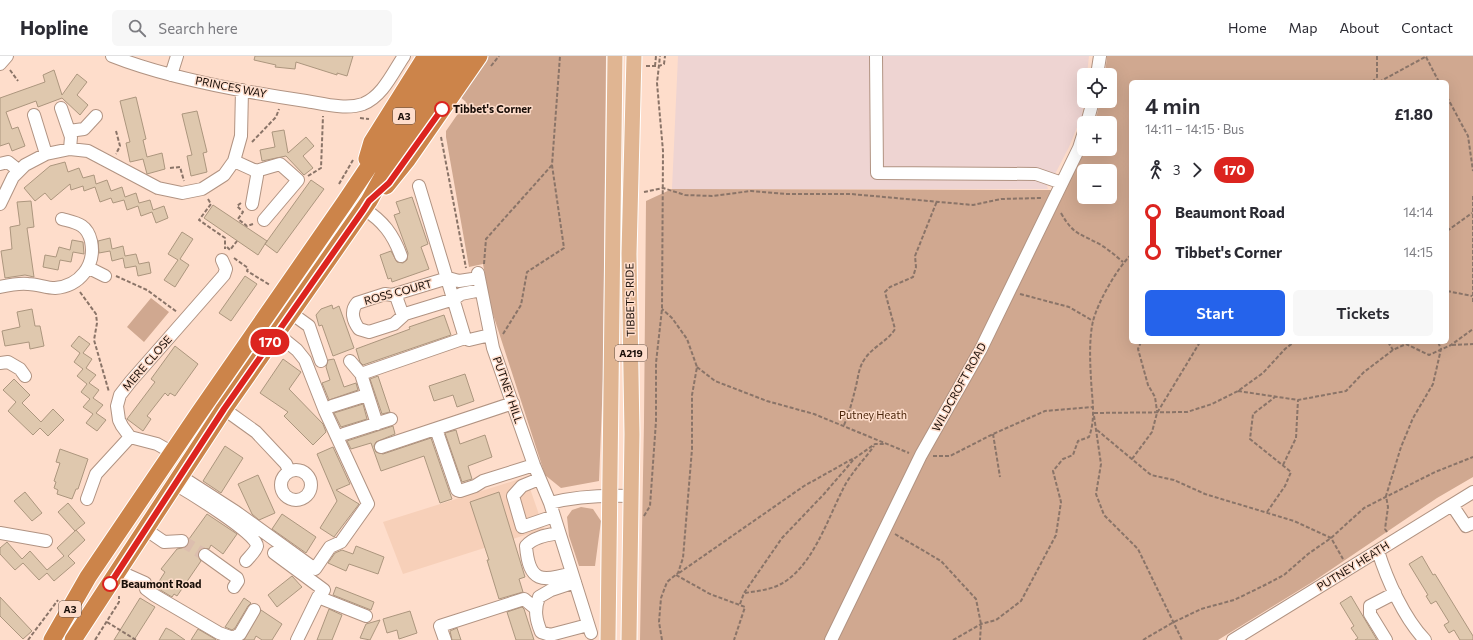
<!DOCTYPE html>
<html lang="en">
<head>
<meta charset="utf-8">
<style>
  :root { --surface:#fff; --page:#f7f7f7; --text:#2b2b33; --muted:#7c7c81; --line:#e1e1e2; --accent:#2563eb }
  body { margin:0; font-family:Commissioner,sans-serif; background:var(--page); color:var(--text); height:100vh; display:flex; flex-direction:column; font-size:15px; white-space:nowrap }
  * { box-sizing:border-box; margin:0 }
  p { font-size:13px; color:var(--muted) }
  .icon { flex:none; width:22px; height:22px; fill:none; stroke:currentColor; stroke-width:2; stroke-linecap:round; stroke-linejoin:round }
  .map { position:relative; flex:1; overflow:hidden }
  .side { position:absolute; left:1129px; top:24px; width:320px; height:264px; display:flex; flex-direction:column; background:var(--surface); border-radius:6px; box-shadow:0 4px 16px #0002 }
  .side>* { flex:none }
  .badge { padding:0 8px; border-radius:13px; font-size:14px; line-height:26px }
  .controls { position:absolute; left:1077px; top:12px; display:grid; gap:8px }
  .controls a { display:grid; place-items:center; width:40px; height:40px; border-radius:6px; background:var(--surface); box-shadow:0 4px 16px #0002; font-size:20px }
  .map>.badge { position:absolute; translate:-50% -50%; box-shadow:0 0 0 2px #fff }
  .legs { display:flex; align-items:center; gap:6px; height:44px; padding:0 16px; font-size:13px }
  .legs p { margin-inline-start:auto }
  .head { display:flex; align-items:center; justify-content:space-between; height:68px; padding:0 16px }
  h1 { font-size:22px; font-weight:600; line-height:30px }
  .action { display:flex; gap:8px; margin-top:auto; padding:8px 16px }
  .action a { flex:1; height:46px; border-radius:6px; background:var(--accent); color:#fff; font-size:16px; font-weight:600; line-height:46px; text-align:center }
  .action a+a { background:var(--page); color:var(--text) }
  ul { padding:0 16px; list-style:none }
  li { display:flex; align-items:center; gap:14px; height:40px; font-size:15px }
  li i { display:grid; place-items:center; width:6px; height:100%; margin:0 5px; background:currentColor }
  li i::after { content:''; width:10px; height:10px; margin:-5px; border:3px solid; border-radius:50%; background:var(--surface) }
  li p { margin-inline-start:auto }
  li:first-child i { background:linear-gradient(#0000 50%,currentColor 0) }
  li:last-child i { background:linear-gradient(currentColor 50%,#0000 0) }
  header { display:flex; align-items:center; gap:24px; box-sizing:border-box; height:56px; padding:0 20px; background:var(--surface); border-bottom:1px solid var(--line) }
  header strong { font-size:19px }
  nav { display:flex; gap:22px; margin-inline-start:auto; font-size:14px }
  .search { width:280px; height:36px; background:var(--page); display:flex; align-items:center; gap:10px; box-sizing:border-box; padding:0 14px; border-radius:6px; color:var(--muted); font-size:15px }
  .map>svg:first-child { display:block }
  .built { fill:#f7d0b9 }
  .industrial { fill:#eed4d2 }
  .green { fill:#d0a890; fill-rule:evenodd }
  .building { fill:#dfc8ae; stroke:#ac967e }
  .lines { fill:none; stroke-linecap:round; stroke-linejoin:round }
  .minor-tunnel { stroke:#dcbeae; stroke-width:12; stroke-dasharray:12 6; stroke-linecap:butt }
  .minor-casing { stroke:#b19382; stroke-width:14 }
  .major-casing { stroke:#fff; stroke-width:17 }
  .highway-casing { stroke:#fff; stroke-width:19 }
  .path { stroke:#8a7468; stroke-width:2; stroke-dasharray:4 2; stroke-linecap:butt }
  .minor { stroke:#fff; stroke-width:12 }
  .major { stroke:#e0b592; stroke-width:15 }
  .highway { stroke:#cc844a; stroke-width:17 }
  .line-1-casing { stroke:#fff; stroke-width:9 }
  .line-1 { stroke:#dc241f; stroke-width:6 }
  .stop-1-dot { fill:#fff; stroke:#dc241f; stroke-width:2 }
  .labels { text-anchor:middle; stroke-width:3; stroke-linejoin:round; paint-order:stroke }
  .shield { fill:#feddcb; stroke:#5e4c42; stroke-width:1 }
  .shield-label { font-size:10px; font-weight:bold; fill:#190e08 }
  .street-label { font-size:11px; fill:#190e08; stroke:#feddcb }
  .stop-label { font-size:11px; font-weight:bold; fill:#190e08; stroke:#feddcb; text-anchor:start }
  .park-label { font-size:11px; fill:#4a2409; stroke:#feddcb }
</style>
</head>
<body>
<header>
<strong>Hopline</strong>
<div class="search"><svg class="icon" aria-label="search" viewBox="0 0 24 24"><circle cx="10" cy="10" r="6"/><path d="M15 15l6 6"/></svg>Search here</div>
<nav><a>Home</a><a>Map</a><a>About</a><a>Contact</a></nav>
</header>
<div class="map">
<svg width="1473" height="584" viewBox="0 0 1473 584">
  <rect width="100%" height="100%" fill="#feddcb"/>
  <path class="built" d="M526,421l18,52 -141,45 -20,-52z"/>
  <path class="industrial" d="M678,0h411l-2,19h-3v26l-2,14 -13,32 -14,27 -9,8 2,7h-376z"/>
  <path class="green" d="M485,0h121l-3,323 -4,102 -38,7 -16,-13 -54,-167 -8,-44 -14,3 -23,-130v-6l20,-29 -7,-6z
    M1107,0h366v421l-36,21 -123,83 -96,59h-578l4,-218 2,-221 26,-12 393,1 19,-41h26v-26h-15l5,-22h10v-26h-5zM1131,26h316v260h-316zM1084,115h26v26h-26z
    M151,242l18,14 -25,30 -17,-15z
    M581,451l12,2 8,12 -6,45h-16l-10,-30 -2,-19 5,-7z"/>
  <path class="building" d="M255,0h98l-6,20 -10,-3v2l-41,-13 -1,7 -20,-2 1,-2 -22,-5z
    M54,14l8,25 15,-21 10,8 -10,13 11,10 -8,10 -18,-17 -24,9 -2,-6 -30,11 6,17 6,-2 7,19 -13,5 -3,-8 -9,3v-48l45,-16 -2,-7z
    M136,41l10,42 -3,1 4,17 15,-4 3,16 -18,5 -4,-15 -13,3 -4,-19 4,-1 -10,-41z
    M197,55l10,41 -4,1 4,19 -16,4 -4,-20 5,-1 -10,-41z
    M284,74l4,23 18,-16 8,9 -11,10 10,12 -9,7 -18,-19 -24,5 -2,-11 15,-3 -3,-15z
    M65,106l3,10 11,-4 4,10 11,-3 2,9 11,-4 4,11 11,-4 3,10 11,-4 3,10 11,-3 3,10 11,-4 4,12 -12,5 -4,-11 -11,4 -3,-10 -11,4 -3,-10 -11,3 -2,-5 -11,4 -5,-15 -11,4 -1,-5 -12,4 -1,-6 -19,16 -6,-7 -10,8 -11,-13 26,-22z
    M311,124l13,9 -47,64 -12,-9 -7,11 -54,-37 9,-13 54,36 -2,3z
    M412,141l16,47 -7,3 8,22 -37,13 -1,-4 -3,1 -8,-24 11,-4 6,11 6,1 4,-3 1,-7 -14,-38 6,-2 -4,-11z
    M31,145l3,26 -7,1 7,49 -9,-2 -20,3 -4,-27 11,-2 -2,-22 10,-2 -3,-23z
    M182,176l11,7 -13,20 9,6 -14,22 -11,-7 14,-20 -10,-6z
    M110,182l2,11 11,-3 2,10 11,-2 3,10 10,-2 2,11 -13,3 -2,-10 -11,2 -2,-10 -11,3 -2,-10 -11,2 -1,-12z
    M72,184l11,2 1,12 -11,-2 -2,10 -11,-2 -2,10 -15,-3 2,-12 11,2 3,-10 11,3z
    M245,220l12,8 -26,37 -12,-8z
    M332,249l1,4 6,-3 15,42 -21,8 -11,-31 -3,1 -3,-11 5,-6z
    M32,253l3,17h5l4,20 -14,3 -1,-7 -24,4 -3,-15 18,-4 -3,-15z
    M444,259l7,20 -88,30 -3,-3 -4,-13 54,-20 -1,-2z
    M79,280l11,8 -7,9 9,6 -6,9 10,7 -7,8 10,7 -6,8 10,7 -7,8 10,7 -9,11 -11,-8 7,-9 -10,-7 7,-8 -9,-7 6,-8 -10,-8 6,-7 -9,-7 6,-9 -9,-7z
    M175,290l23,18 -23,32 -5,-3 -2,3 -3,-3 -18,23 4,3 -8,12 -16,-12 28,-37 -4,-3z
    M283,303l18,13 -12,17 34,35 3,8 -13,13 -29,-29 4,-4 -28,-19z
    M334,303l10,28 12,-4 2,7 -29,10 -7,-17 8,-3 -4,-13 2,-7z
    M465,318l9,27 -17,6 -4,-12 -19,6 -5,-15z
    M378,320l12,36 -8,2 -12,-35z
    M14,323l16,16 -8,8 19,19 12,-13 11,11 -16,16 -8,-8 -7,7 -25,-24 8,-9 -13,-12z
    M363,348l4,15 -26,8 -7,-14z
    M393,370l2,8 -19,8 -2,4 2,6 7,2 48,-16 21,61 -12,4 -16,-47 -43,15 -10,-28 -20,6 -4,-8z
    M456,374l4,14 25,-9 7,22 -24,9 4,13 -10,3 -17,-49z
    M225,390l18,12 -22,35 -18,-12z
    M333,391l17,37 -14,6 23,14 -25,33 -14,-9 17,-27 -20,-47z
    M60,393l28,10 -10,30h-2l-4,10 -15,-5 1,-4 -4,-2 2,-6 -2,-1 6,-18 -4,-1z
    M258,419l17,38 -16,7 -7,-6 -14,-30z
    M25,436l17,21 -10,8 -18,-20z
    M499,436l26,85 -6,2 4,13 -24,7 -12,-39h2l-19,-58z
    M68,447l17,20 -10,8 -17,-19z
    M207,458l30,20 -14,20 -12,-9 -2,4 -7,-1 -3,2 -1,5 3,6 -24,35 -3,-2 -2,3 -15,-9 3,-3 -2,-2 7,-11 -4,-3 16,-20 9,-2 2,-2 1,-6z
    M282,458l34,23 -10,16 -34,-24z
    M76,474l9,10 -17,16 7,7 -21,18 -7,-8 -8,7 -16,-17 -8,7 -15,-16v-6l7,-6 15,17 8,-8 17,19 17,-14 -7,-8z
    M356,490l28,11 -6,17 -29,-10 -3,7 -18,-8 7,-10 7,-3 11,4z
    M1422,500l11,19 2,-1 38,62v4h-13l-6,-10 -5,3 -5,-8 5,-3 -13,-21 -5,3 -5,-8 2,-1 -19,-31z
    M292,520l10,11 -25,20 -9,-12z
    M336,531l38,15 -3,8 -38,-15z
    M1351,540l26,44h-22l3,-2 -7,-10 3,-2 -14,-23z
    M0,541l32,34 -9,8 -23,-23z
    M140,542l15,9 -21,33h-20z
    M244,542l7,5 -3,3 -13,22 -3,2 -7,-3z
    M522,551l2,2 10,31h-18l-9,-28z
    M329,553l13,6 -10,25h-15z
    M261,554l21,14 -10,16h-10l-6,-4 -2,4h-10z
    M410,555l7,22 -18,6 -2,-9 -10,3 -4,-14z
    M380,564l-10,20 -10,-2 6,-14z
    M166,572l6,3 13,9h-26z
    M457,572l4,12h-9l-2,-9z
    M198,573l17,10 1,1h-25z"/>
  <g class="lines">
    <path class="minor-tunnel" d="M182,485l23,14"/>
    <defs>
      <path id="minor" d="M112,0c58,23 132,36 194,45 18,3 40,9 57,3 20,-8 30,-32 41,-48
        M876,0l1,117 159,1 26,9
        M0,8l7,-8
        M171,19l6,-19
        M1097,19l3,-19
        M61,52l10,29 -1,12
        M34,59l12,39
        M1087,67l6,-22
        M69,75l15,-2 12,-13
        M234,105l22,10 24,-7 18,16 -34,40
        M0,108l8,-2 10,8
        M419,130l46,152
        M0,148l13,-27 12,-12 21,-11 24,-5 18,2 70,37 24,5 20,-4 22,-14 10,-14 7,-25 1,-46
        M252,148l5,-28 -1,-5
        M364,153c19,12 29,25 37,47
        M89,212l16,8
        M478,217l15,75 41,117 16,38 41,130
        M479,222l-20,3 -11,-3 -56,17 -7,-1 -28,9c-7,8 -4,18 2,26l10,3 25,-8 11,-10 49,-15 7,-5 20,-4
        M0,231c9,-2 18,-4 28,-3 9,0 18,4 27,4 25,-2 41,-23 36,-47 -4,-17 -14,-18 -29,-22
        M399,237l-2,6 5,14 3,1
        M291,257l18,13 12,35
        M350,305l11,13
        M0,307l8,-1 12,7 5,7
        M332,350l35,-11
        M224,353l32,23 30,32 3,7
        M377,368l-16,-50 104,-36 4,2 21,-5
        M436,373l21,61 3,1 15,-5 8,-5 51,-16
        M344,378l47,-15
        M381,391l132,-44
        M173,397l-16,-9 -27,-7 -8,-11 -3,-6 -2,-14 3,-11 11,-14 93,-106 2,-6 -4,-9
        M281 429a15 15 0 1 1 30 0a15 15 0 1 1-30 0Z
        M180,420l56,36 79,57 15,-22 11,-5 27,-38 -43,-93 -20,-51 -8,-10 -21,-17
        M539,423l-17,7 -9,10 9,31 32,-11
        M175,428c12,7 83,50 82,62 -1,5 -8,11 -11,15
        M87,443l9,-25 34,-37
        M550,447c27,-7 53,-8 81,-7
        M1452,449l14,21 7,-3
        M145,473l19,13 18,-1
        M0,477l46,8
        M559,477c-11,2 -26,4 -33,13 3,37 16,36 46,27
        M1378,495c9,29 26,67 47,89
        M274,497l50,37 -6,7 -21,43
        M205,499l32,23 1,3 -4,6
        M118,515l27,12 1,6 8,6 65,38 14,5 7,-4 14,-24
        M575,526l-24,8 -12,7c-5,13 -3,23 2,35l9,3 38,-10
        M318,541l48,19
        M445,584l-5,-14 84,-27 11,9
        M831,584l90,-185 60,-106 98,-201 5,-16
        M1233,584l240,-148
        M1386,584l-16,-26v-8l25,-13"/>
      <path id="major" d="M608,584l7,-584
        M629,584l3,-206 -3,-180 5,-198"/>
      <path id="highway" d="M367,103l5,-17 54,-86
        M386,130l21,-26 72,-104
        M52,584l36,-63 111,-164 146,-211 98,-146
        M73,584l151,-231 145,-208 21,-38 70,-107"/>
    </defs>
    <use href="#minor" class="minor-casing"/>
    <use href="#major" class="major-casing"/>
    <use href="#highway" class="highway-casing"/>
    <path class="path" d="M1426,1l13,25
      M491,10l8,-10
      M646,10h13l5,-2 1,-8
      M655,10l1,-10
      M10,14l8,11
      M1372,26l5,-5v-21
      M1379,26l48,-26
      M1447,41l21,39 5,35
      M360,62l9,1
      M116,75l4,15 -4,8
      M441,81l25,131
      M252,86l24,-25 3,-8
      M170,112l10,-1 4,14
      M308,120l13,-8 2,-52
      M339,128l14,-24
      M644,136l19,-4 22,7 27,1 39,-5 35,3h65l122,11 28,-6 41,-1
      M1473,140v108
      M208,143l3,5 -12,16 26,18v11
      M241,147l-4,3 6,6 -5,7 9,7 6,-2
      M1061,157c13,23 19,20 40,32 8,5 15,11 22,17
      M1447,175l25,-18
      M227,191l3,3 7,-9
      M234,202l14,10 -1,3 23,14
      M484,208l2,-25 66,-74
      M116,220l31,14 30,22
      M1447,235l25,5
      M80,236l16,22 1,9 -3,17 15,52
      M1020,238l49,13 24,14
      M503,278l18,-29 6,-33 37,-24 -12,-83 8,-109
      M1141,286l-3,7 10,36 7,12 2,14
      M1388,286l5,8
      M1452,289l21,-1
      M697,311l18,14 52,20 47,13 95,39
      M1238,335l60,9 48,-9 18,-19 29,-22 13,-6 23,11 22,-10 22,-16
      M1094,357l93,-1 25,-8 26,-13 25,-18 22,-24 9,-7
      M1094,360l7,48 -5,30 8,21 34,34 44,91
      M844,369c5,-11 8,-23 11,-35 3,-10 3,-21 9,-30 8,-13 23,-18 31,-31l-10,-37 5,-5 23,-10 3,-10 -1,-11 22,-55
      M1097,374l54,45 23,5 31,14 89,27 37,17 12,21
      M993,378l7,43
      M933,400h17l43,-22 52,-23 48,-4
      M1132,403l20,-27 5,-19 43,-71
      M1283,409l13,-27 2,-38
      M1267,456l18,-26 6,-14 -41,-33 3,-25 22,-17
      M644,460l6,-10 6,-85v-58l6,-54 1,-158 -6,-68 3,-27
      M1387,476l-2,-3 3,-22 -2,-11 15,-49 12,-29 20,-34 8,-35 -3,-7
      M895,478l46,27 35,38 5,25 -1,16
      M679,517l125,-87 50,-28
      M676,519l34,19 35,13 -11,33
      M745,537c12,-2 25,-3 36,-9 31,-17 46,-63 61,-93 7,-16 22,-31 32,-45
      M740,548l4,-11 38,-55 42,-44 31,-36 20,-14h10
      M107,566l29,18
      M28,584l30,-40
      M95,584l24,-38v-6
      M662,584l-3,-18 2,-24 6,-16 11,-9 5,-15 9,-109v-54l5,-28 -10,-28 -15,-21 -10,-9
      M953,584l28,-16 15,-4 25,-19 35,-66 5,-33 -8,-31 10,-12 10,-4 5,-14 11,-4c7,-19 3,-37 2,-58 -1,-18 -2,-40 2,-58 5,-19 24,-53 38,-66
      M1143,584l29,-17 29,-14 33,-9 29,-14 21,-11 24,-21 23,-16 33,-30 71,-36 38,-15"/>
    <use href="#minor" class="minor"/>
    <use href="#major" class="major"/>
    <use href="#highway" class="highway"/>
  </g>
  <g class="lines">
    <defs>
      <path id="line-1" d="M110,528l114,-175 140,-200 5,-8 20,-18 53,-74"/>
    </defs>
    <use href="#line-1" class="line-1-casing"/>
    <use href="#line-1" class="line-1"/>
  </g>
  <g class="stop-1-dot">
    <circle cx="442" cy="53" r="7"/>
    <circle cx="110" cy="528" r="7"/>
  </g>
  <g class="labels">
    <g class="shield">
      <rect x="393" y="52" width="22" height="16" rx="3"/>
      <rect x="615" y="289" width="32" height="16" rx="3"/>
      <rect x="59" y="545" width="22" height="16" rx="3"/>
    </g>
    <g class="shield-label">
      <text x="404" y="64">A3</text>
      <text x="631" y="301">A219</text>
      <text x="70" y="557">A3</text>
    </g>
    <g class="street-label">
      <text transform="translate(231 31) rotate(11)" y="4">PRINCES WAY</text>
      <text transform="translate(398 236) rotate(-15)" y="4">ROSS COURT</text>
      <text transform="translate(630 244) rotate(-91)" y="4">TIBBET'S RIDE</text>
      <text transform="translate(147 307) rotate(-49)" y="4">MERE CLOSE</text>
      <text transform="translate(959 331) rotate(-61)" y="4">WILDCROFT ROAD</text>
      <text transform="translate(508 334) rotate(71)" y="4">PUTNEY HILL</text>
      <text transform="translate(1353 510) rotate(-32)" y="4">PUTNEY HEATH</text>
    </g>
    <g class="stop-label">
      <text x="453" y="57">Tibbet's Corner</text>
      <text x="121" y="532">Beaumont Road</text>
    </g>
    <g class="park-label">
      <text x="873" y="363">Putney Heath</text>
    </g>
  </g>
</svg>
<div class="controls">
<a><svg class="icon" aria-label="locate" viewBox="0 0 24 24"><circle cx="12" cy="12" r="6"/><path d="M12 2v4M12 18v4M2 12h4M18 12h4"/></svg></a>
<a>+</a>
<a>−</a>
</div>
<b class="badge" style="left:270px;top:286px;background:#dc241f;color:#fff">170</b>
<section class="side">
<div class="head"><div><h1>4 min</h1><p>14:11 – 14:15 · Bus</p></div><b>£1.80</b></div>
<div class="legs"><svg class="icon" aria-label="walk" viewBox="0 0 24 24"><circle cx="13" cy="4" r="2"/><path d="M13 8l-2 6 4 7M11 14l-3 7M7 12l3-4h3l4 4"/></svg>3<svg class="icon" aria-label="forward" viewBox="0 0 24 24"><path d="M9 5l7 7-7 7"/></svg><b class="badge" style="background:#dc241f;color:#fff">170</b></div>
<ul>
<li><i style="color:#dc241f"></i><b>Beaumont Road</b><p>14:14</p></li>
<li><i style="color:#dc241f"></i><b>Tibbet's Corner</b><p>14:15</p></li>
</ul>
<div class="action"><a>Start</a><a>Tickets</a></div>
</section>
</div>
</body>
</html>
